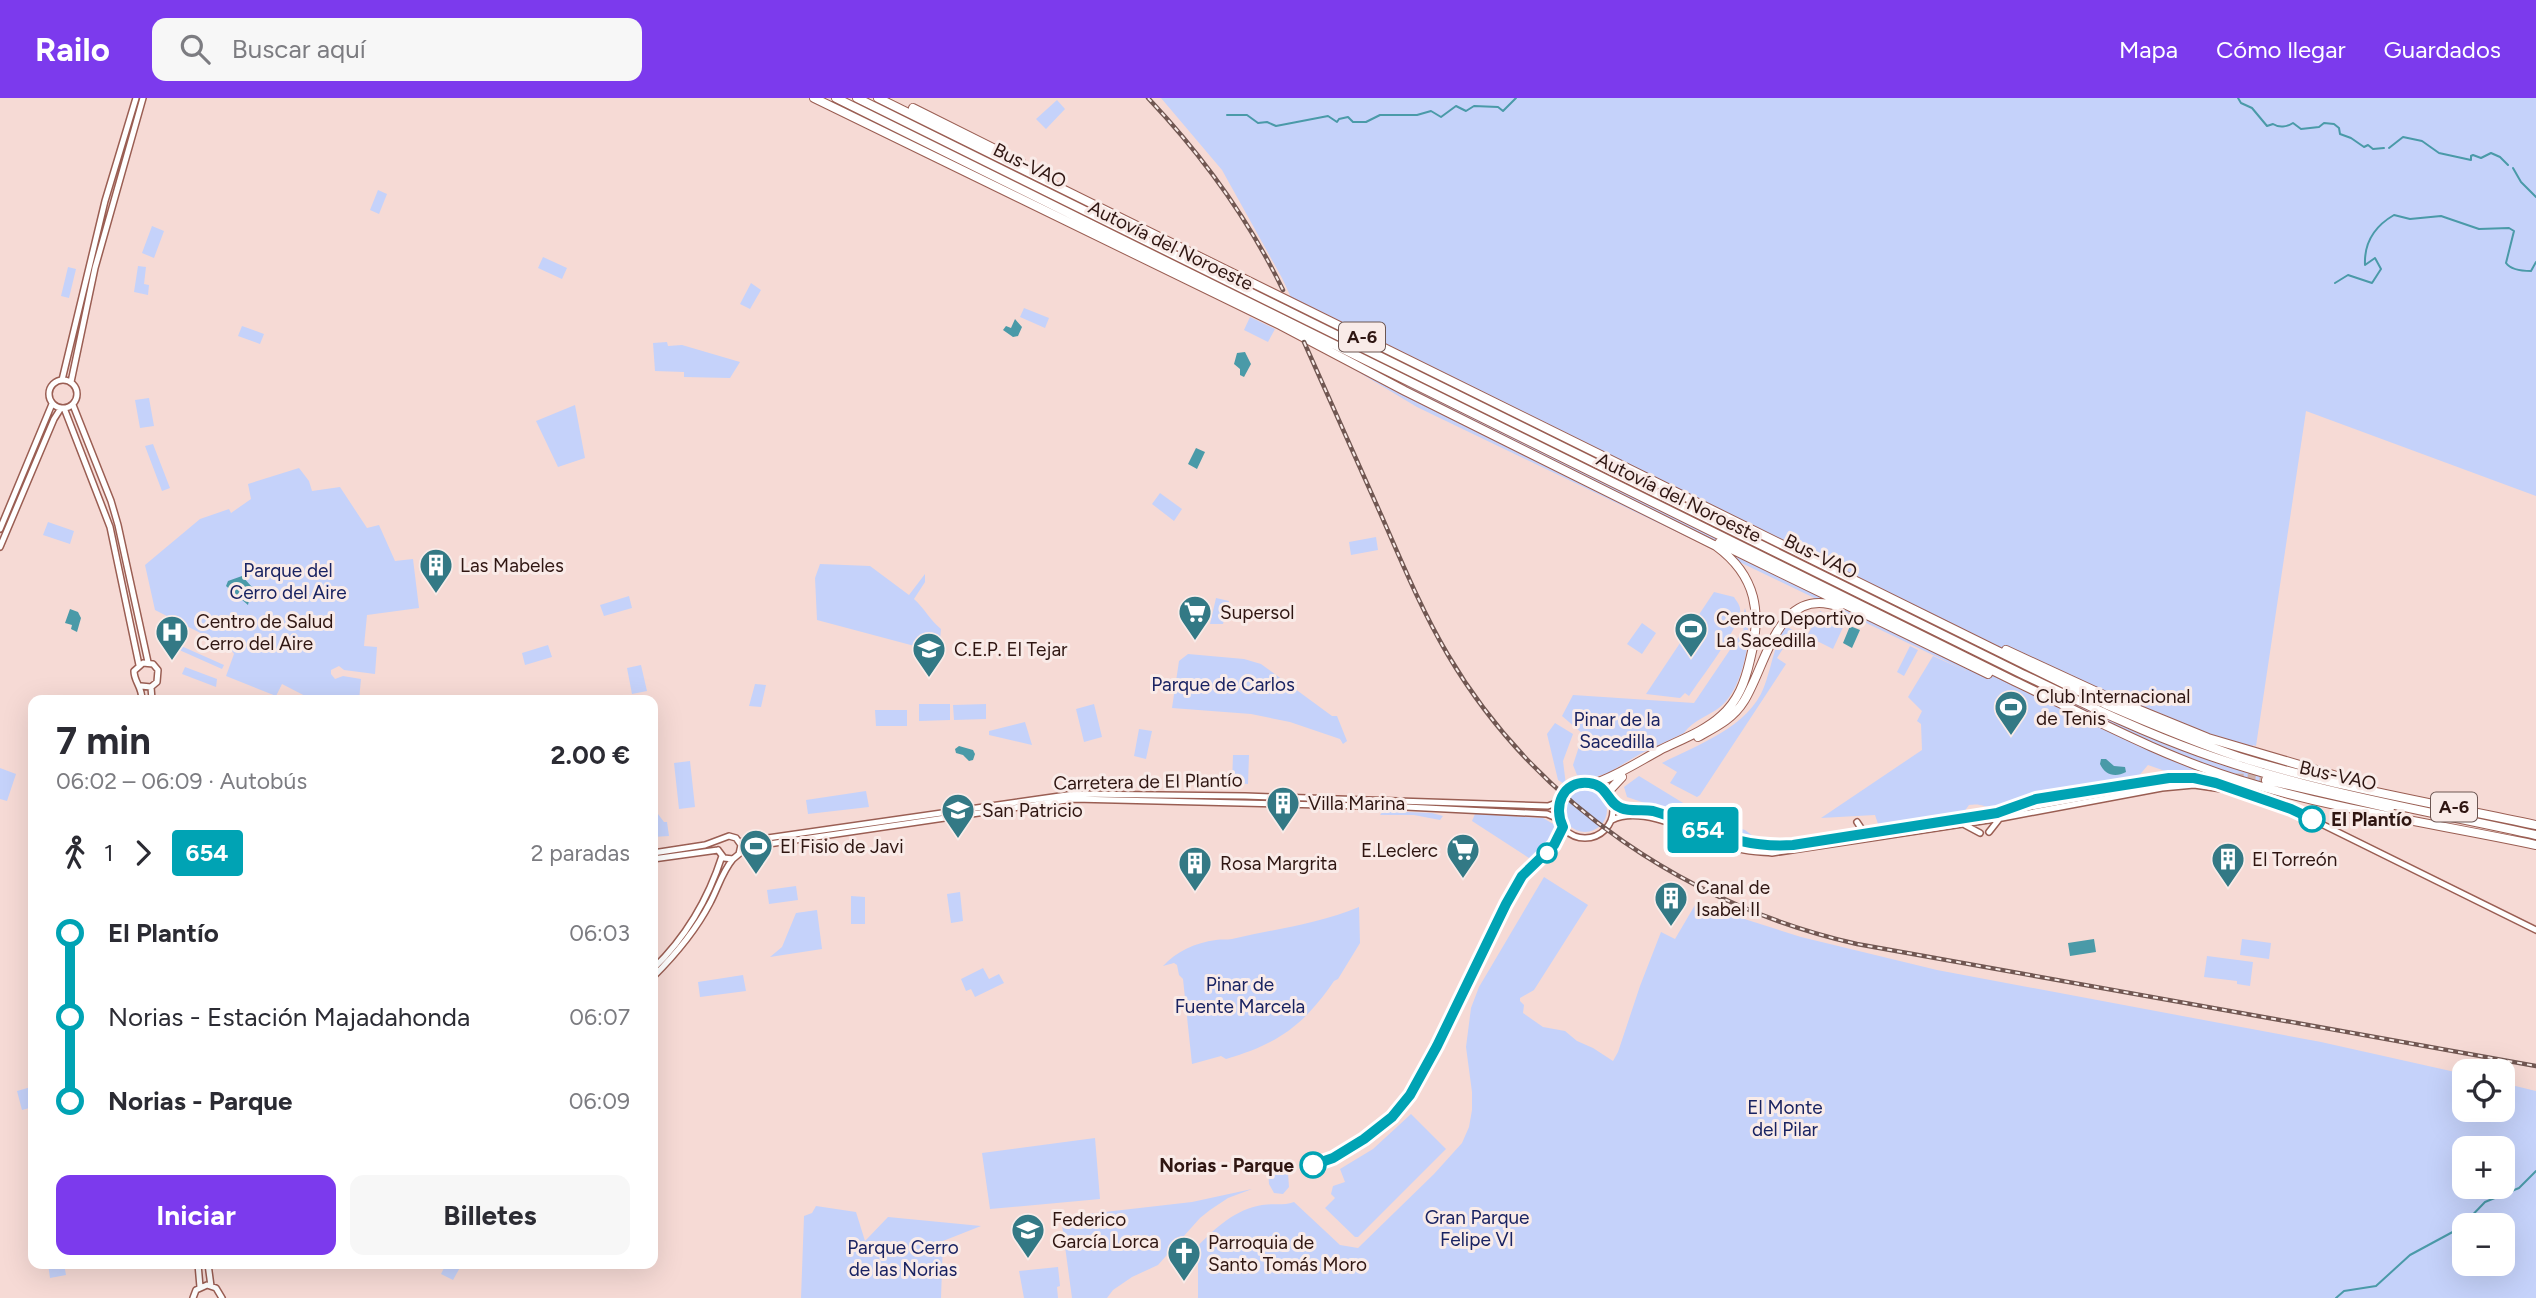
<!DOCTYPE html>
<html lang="es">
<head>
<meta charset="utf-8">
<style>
  :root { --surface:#fff; --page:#f7f7f7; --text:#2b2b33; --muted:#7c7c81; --accent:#7c3aed }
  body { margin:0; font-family:Figtree,sans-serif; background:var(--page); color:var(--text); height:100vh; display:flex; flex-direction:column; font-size:26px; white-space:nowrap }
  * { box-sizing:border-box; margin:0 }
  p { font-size:23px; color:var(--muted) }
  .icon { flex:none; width:38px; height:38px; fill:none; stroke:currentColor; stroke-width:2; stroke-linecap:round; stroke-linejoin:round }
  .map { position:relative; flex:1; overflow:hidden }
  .sheet { position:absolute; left:28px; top:597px; width:630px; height:574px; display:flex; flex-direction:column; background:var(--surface); border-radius:14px; box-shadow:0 7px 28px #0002 }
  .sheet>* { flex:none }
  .badge { padding:0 14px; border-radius:5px; font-size:24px; line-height:46px }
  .fabs { position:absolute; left:2452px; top:961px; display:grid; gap:14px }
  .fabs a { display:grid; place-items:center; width:63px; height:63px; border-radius:14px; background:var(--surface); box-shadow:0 7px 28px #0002; font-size:35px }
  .map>.badge { position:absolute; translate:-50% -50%; box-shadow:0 0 0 4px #fff }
  .legs { display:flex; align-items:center; gap:10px; height:77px; padding:0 28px; font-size:23px }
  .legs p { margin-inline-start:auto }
  .overview { display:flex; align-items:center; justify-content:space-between; height:119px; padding:0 28px }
  h1 { font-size:38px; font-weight:700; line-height:52px }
  .action { display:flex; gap:14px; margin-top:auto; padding:14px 28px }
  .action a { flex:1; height:80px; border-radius:14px; background:var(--accent); color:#fff; font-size:28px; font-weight:700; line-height:80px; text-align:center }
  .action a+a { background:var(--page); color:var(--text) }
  ul { padding:0 28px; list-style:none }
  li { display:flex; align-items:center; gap:24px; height:84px; font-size:26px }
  li i { display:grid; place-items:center; width:10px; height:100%; margin:0 9px; background:currentColor }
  li i::after { content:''; width:18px; height:18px; margin:-9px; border:5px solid; border-radius:50%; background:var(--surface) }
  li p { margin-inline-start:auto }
  li:first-child i { background:linear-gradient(#0000 50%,currentColor 0) }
  li:last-child i { background:linear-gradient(currentColor 50%,#0000 0) }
  header { display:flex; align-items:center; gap:42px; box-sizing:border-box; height:98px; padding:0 35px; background:var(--accent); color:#fff }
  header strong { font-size:33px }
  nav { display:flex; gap:38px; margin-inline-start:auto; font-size:24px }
  .search { width:490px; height:63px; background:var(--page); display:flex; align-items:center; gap:18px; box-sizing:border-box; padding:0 24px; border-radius:14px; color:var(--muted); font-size:26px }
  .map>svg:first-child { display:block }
  .green { fill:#c5d2fa; fill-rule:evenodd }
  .water { fill:#4a9aa8 }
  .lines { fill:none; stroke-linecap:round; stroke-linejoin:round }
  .stream { stroke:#4a9aa8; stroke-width:2 }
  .highway-tunnel { stroke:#ceb3ae; stroke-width:8; stroke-dasharray:8 4; stroke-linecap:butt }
  .minor-casing { stroke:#9a5e53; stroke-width:8 }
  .highway-casing { stroke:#9a5e53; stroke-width:10 }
  .minor { stroke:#fff; stroke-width:5 }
  .highway { stroke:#fff; stroke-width:8 }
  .rail-casing { stroke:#715752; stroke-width:4.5 }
  .rail { stroke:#f9ebe8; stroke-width:2; stroke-dasharray:5; stroke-linecap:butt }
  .line-1-casing { stroke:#fff; stroke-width:16 }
  .line-1 { stroke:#00a3b4; stroke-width:10 }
  .stop-1-dot { fill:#fff; stroke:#00a3b4; stroke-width:3.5 }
  .labels { text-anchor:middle; stroke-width:6; stroke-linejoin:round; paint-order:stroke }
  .shield { fill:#f9ebe8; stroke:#6c5652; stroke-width:2 }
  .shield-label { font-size:18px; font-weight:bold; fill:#2f1612 }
  .street-label { font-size:19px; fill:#2f1612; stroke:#f9ebe8 }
  .poi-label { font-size:19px; fill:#2f1612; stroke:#f9ebe8; text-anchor:start }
  .park-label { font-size:19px; fill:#192362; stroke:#f9ebe8 }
  .stop-label { font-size:19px; font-weight:bold; fill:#2f1612; stroke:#f9ebe8; text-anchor:start }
</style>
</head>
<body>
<header>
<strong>Railo</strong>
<div class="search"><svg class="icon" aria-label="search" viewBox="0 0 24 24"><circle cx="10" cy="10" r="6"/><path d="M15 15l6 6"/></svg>Buscar aquí</div>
<nav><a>Mapa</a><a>Cómo llegar</a><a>Guardados</a></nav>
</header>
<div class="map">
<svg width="2536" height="1200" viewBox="0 0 2536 1200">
  <rect width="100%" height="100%" fill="#f6dad5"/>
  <path class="green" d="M1161,0h1375v398l-230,-85 -50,335 -3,-1 -3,23 49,45 -72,-20 -79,-28 -11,13 -111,19c-11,5 -22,11 -34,10 -10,0 -10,-4 -23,-2l-5,7 -85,15 -4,-12 -54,3 101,-68 -1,-26 -4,-3 5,-10 -14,-14 25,-41 33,15 -549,-264 -104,-62 -31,-67 -60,-108z
    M1057,2l8,9 -19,20 -10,-10z
    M378,92l9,4 -8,20 -9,-4z
    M152,128l12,5 -10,27 -12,-5z
    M543,159l24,11 -5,11 -24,-11z
    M138,168l8,1 -2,17 5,1 -1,10 -14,-3z
    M68,169l8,2 -7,29 -8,-2z
    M751,185l10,7 -11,19 -10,-5z
    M1024,210l25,10 -4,10 -25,-11z
    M1250,219l25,12 -7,13 -24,-12z
    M242,228l22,8 -4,10 -22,-8z
    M667,244l1,4 14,-1 58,17 -10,16 -46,-1v-5l-29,-1 -2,-28z
    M149,300l5,28 -14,2 -5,-28z
    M575,307l10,53 -27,9 -22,-46z
    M153,346l17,44 -8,3 -17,-45z
    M299,370l10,13 3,10 28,-4 27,41 12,-3 16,36 18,-2 6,49 -52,7 -3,31 13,1 -2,27 -31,-4 -5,-4 -8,4v4l4,5 8,-3 18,3 -2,21h-46l-31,-16 -6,12 -50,-20 8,-22 -4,-6 -75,-38 -10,-45 55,-46 29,-10 2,4 20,-14 -3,-15z
    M1160,395l22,16 -8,12 -22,-17z
    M48,424l26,9 -4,13 -27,-9z
    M1376,439l2,13 -27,5 -2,-13z
    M820,466l50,2 39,29 16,-21v8l-11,17c11,10 16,21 27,30l-2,21 -2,2 -120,-32 -2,-42z
    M1714,494l20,5c3,5 7,9 6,15 -2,18 -39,66 -51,84l-4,-3 -5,5 -34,-4z
    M629,498l3,12 -28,8 -4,-11z
    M1216,500l13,3 -6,23h-13z
    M1745,510c9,26 -2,81 -25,99 -11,9 -27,13 -36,26l-44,21 -32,19 -19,6 -12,-4 -4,-10 10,-31 -21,-18 11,-21 121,8 50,-74 -4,-3z
    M1820,513l25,12 -12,26 -26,-13z
    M1642,525l14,10 -14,21 -15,-10z
    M1786,528l8,5 -5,1 -5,5 3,5 -10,16 9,6 -86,131 -3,2 -27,-14 7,-11 -15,-9c35,-18 87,-36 102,-76 8,-21 10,-43 22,-61z
    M179,547l45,20 -2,4 -45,-20z
    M548,547l4,12 -27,8 -3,-12z
    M1910,548l8,4 -14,26 -7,-4z
    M1188,556l56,5 17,5 71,52h5l10,25 -4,3 -3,-5 -50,-17 -39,-8 -79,-6 7,-47z
    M641,567l6,26 -15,3 -5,-26z
    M185,569l32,12 -1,8 -34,-13z
    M755,586l11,1 -5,22 -12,-1z
    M919,606h31v16l-31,1z
    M986,606v15l-32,1 -1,-15z
    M1094,606l8,33 -18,5 -8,-33z
    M875,612h32v16h-31z
    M1025,624l7,23 -43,-10v-4z
    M1555,625l18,11 -10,27 3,24 -8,-5 -11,-46z
    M1139,631l13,2 -6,28 -12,-3z
    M1233,657h16l-1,29 -16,-1z
    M690,663l5,46 -16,2 -5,-46z
    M0,670l16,6 -9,27 -7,-2z
    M1639,678l72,44 34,10 8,6 -41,-10 -85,-29 -3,-10z
    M1563 712a22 22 0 1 1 44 0a22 22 0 1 1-44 0Z
    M866,693l3,16 -61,7 -2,-14z
    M655,712l9,12h3l2,14 -16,1v-26z
    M1383,713l49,2 11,3 -3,4 -26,-5h-34z
    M1475,716l68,4 12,7v8l-23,27 -60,-39z
    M1544,779l44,28 -54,85 -14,8v3l4,4 -1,8 20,14 22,4 12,10 16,7 20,13 5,-9 22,-66 21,-54 14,7 20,-34 21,5 85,27 136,33 384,72 143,32v36h38l1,-27 33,8v207h-1338v-52c17,-18 38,-37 64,-41 11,-2 21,1 32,-3l46,43 18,3 76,-74 28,-31 7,-16 3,-17v-18l-6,-45 5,-39 8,-21zM2464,1050h38v38h-38zM2464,1127h38v39h-38z
    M796,788l2,14 -29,4 -2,-14z
    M960,794l3,29 -12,2 -4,-29z
    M851,798l14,1v27h-14z
    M1359,809l1,36 -22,36 -4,2c-30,44 -56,63 -108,78l-5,-3 -29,8 -9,-85 -4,-4 -2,-10 -3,-2 -11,3c14,-15 32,-23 53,-26 5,-1 11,0 16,-1 43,-10 86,-15 127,-32z
    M817,812l5,39 -52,8 12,-10 14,-34z
    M2242,841l29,4 -2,16 -29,-4z
    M2207,858l46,6 -3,24 -13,-2v-3l-33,-4z
    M983,870l6,11 10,-5 5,9 -29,14 -4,-8 -5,2 -5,-12z
    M743,877l3,16 -46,6 -2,-15z
    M31,989l2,20 -11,3 -5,-19z
    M1411,1016l35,35 -88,88h-3l-30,-29 10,-10 -4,-4 2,-8 12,-4 -5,-13 33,-20z
    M1095,1040l5,61 -110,10 -8,-56z
    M1273,1065l9,1 6,9 1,14 -6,7 -9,-1 -5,-9 -1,-14z
    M1252,1091l-24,9 -18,12 -10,8 -42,47 -26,12 -19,13 -6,8h-35l-11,-81 131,-15z
    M816,1108l40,6 9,29 23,-24 93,9 -38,15 -2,57h-140l3,-82 8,-3z
    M48,1166h16l2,11 -16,3z
    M446,1166h16l-9,16 -12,-6z
    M1058,1169l2,19 -3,1 1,11h-34l-5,-27z"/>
  <path class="water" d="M1015,221l7,8 -4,9 -5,1 -10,-7 3,-4 5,2z
    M1245,254l6,12 -7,13 -4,-2v-6l-6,-5 3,-11z
    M1196,350l9,4 -8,17 -9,-5z
    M242,478l10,11 -4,18 -22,-19 2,-5z
    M70,511l8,3 3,6 -4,14 -6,-3 1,-4 -7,-2z
    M1850,528l10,4 -8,18 -9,-5z
    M959,648l14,4 2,4 -2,6 -4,1 -6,-6 -7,-2 -1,-4z
    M2101,661h5l8,7 11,1 1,5c-11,6 -21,3 -26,-8z
    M2094,841l2,13 -26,4 -2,-13z"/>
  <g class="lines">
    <path class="stream" d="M2238,0l3,5 11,5 15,18 6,-2c6,4 14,3 20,-1l8,6 18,-2 5,-4 10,1 5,4 1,6 11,4 13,9 4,-2 5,4 11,-1
      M1227,17h20l11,8 9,-1 9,4 52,-10 9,6 2,-3 9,-2 5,5h13l14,-7h37l14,-4 10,6 15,-11 10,5 8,-5 24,1 5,4 13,-13
      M2389,50l14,-11 19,4 17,12 32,7v-4l2,-1 8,3 10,-5 9,4 8,8
      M2513,70l8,14 15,15
      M2335,185l13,-8 24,8 9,-14 -6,-11 -10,7c-1,-22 10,-39 29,-50l16,4 31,-3 38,13 30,-1 5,3 -8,32c5,7 16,8 25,8l5,-9
      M2336,1200l8,-7 32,-5 34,-31 50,-27 25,-26 34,-14 17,-17"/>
    <path class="highway-tunnel" d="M2140,688c43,-6 84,-12 126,-6"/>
    <defs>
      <path id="minor" d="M49 296a14 14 0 1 1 28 0a14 14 0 1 1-28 0Z
        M62,282l43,-179 31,-103
        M71,284l24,-114 48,-170
        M73,307l38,96 7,24 30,137
        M64,310l46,119 29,138
        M0,431l52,-125
        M0,449l54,-128 7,-11
        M141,588l10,1 6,-5 1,-12 -5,-6 -10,-1 -9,8c0,11 8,15 8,29
        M151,589l1,13
        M1557 712a28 28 0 1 1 56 0a28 28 0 1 1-56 0Z
        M1612,705l9,5 32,3 67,25 29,8 23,2 39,-4 204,-34
        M2024,706l12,-5 133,-21h25l22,5 75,26 245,121
        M1612,722c33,-17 93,19 127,29 11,3 22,3 33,4l230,-35 160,-30 32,-3 35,5
        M1857,724l4,6 -2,5
        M1965,727l15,8
        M1989,734l11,-14
        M740,744l334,-48 171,2 303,10 11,-4
        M741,750l333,-49 332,8 141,7 12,5
        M653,755l52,-8 24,-9 7,2 5,7 -2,9 -6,5 -9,-1 -6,-8
        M653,761l65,-9
        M653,871c32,-31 55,-69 69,-113
        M653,879c22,-22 43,-47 57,-74 8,-15 12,-31 23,-44
        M198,1166l2,23
        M208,1166l3,22
        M193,1200l3,-8 11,-5 9,3 6,10"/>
      <path id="highway" d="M814,0l466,227 125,66 311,155c41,30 46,67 34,114 -5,22 -12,41 -29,56 -16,15 -41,24 -61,34 -22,12 -43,26 -67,34
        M836,0l1178,583c74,35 147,75 225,99 97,30 198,44 297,65
        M857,0l1161,574c59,28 119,58 181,80 108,39 224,58 337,83
        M878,0l1227,606c44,19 89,38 134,53 97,30 198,47 297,68
        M913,10l108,54
        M1719,445l269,131
        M2006,552l104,48 98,40 129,38
        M1698,639c18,-10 35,-18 46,-36 23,-37 34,-117 95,-94
        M2266,682l124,28
        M1607,695l15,-16
        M2012,711l128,-23"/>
    </defs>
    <use href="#minor" class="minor-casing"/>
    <use href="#highway" class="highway-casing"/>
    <use href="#minor" class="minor"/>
    <use href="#highway" class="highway"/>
    <defs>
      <path id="rail" d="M1148,0c54,57 101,122 135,192
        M1304,244c26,58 52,117 78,175 20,46 40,94 66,138 88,149 242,251 409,289l679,122"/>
    </defs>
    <use href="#rail" class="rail-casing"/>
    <use href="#rail" class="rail"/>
  </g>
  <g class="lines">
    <defs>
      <path id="line-1" d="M1313,1067l20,-7 31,-19 28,-22 18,-22 27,-49 69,-142 16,-28 32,-31 9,-18c-10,-20 -1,-47 26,-44 19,2 18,20 32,25 10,4 22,1 32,3 52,15 81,38 140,34l204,-32 39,-14 133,-21h25l22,5 75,26 21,10"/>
    </defs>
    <use href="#line-1" class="line-1-casing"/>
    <use href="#line-1" class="line-1"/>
  </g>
  <defs>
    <symbol id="building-pin" viewBox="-11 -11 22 30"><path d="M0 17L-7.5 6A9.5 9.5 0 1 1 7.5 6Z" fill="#337985" stroke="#f9ebe8"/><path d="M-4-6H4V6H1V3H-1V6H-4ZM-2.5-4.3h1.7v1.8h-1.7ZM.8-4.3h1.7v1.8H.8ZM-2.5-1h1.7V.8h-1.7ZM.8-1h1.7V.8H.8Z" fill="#fff"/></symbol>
    <symbol id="supermarket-pin" viewBox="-11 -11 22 30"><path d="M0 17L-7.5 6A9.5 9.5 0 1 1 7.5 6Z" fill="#337985" stroke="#f9ebe8"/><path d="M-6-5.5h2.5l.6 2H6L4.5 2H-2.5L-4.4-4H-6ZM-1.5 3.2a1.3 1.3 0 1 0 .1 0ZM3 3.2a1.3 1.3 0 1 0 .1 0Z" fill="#fff"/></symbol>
    <symbol id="stadium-pin" viewBox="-11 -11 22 30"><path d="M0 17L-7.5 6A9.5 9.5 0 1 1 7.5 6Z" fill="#337985" stroke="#f9ebe8"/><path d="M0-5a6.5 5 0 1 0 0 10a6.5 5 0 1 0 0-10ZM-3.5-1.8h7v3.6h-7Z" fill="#fff"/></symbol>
    <symbol id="hospital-pin" viewBox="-11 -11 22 30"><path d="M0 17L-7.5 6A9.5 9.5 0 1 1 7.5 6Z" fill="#337985" stroke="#f9ebe8"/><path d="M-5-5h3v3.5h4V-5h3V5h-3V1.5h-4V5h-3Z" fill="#fff"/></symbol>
    <symbol id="school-pin" viewBox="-11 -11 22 30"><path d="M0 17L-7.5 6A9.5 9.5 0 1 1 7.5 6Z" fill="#337985" stroke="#f9ebe8"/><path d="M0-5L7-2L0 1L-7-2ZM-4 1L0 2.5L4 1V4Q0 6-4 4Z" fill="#fff"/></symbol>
    <symbol id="church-pin" viewBox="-11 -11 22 30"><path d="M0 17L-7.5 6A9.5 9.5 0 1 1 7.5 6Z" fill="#337985" stroke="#f9ebe8"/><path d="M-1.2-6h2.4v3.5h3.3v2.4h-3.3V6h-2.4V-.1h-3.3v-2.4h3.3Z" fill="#fff"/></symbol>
  </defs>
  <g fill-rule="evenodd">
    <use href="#building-pin" x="417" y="448" width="38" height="52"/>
    <use href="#supermarket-pin" x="1176" y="495" width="38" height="52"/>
    <use href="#stadium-pin" x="1672" y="512" width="38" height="52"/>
    <use href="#hospital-pin" x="153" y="515" width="38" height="52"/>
    <use href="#school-pin" x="910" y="532" width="38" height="52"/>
    <use href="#stadium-pin" x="1992" y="590" width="38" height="52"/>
    <use href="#building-pin" x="1264" y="686" width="38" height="52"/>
    <use href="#school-pin" x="939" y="693" width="38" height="52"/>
    <use href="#stadium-pin" x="737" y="729" width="38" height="52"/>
    <use href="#supermarket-pin" x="1444" y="733" width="38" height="52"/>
    <use href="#building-pin" x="2209" y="742" width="38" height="52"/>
    <use href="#building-pin" x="1176" y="746" width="38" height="52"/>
    <use href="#building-pin" x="1652" y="781" width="38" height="52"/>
    <use href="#school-pin" x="1009" y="1113" width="38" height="52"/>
    <use href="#church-pin" x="1165" y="1136" width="38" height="52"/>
  </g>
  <g class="stop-1-dot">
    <circle cx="2312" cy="721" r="12"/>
    <circle cx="1547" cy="755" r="9"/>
    <circle cx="1313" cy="1067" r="12"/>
  </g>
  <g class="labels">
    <g class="shield">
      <rect x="1339" y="224.5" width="46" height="29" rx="5"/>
      <rect x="2431" y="694.5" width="46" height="29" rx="5"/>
    </g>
    <g class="shield-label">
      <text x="1362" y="245">A-6</text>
      <text x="2454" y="715">A-6</text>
    </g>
    <g class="street-label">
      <text transform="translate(1030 67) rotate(26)" y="7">Bus-VAO</text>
      <text transform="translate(1171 147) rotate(26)" y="7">Autovía del Noroeste</text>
      <text transform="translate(1679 399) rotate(26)" y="7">Autovía del Noroeste</text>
      <text transform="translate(1821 458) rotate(26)" y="7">Bus-VAO</text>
      <text transform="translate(2338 677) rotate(13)" y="7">Bus-VAO</text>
      <text transform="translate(1148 683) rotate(-1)" y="7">Carretera de El Plantío</text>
    </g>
    <g class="poi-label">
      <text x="460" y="474">Las Mabeles</text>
      <text x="1220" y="521">Supersol</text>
      <text x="1716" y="527">Centro Deportivo<tspan x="1716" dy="22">La Sacedilla</tspan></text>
      <text x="196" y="530">Centro de Salud<tspan x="196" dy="22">Cerro del Aire</tspan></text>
      <text x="954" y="558">C.E.P. El Tejar</text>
      <text x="2036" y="605">Club Internacional<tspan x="2036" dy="22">de Tenis</tspan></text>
      <text x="1308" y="712">Villa Marina</text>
      <text x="982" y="719">San Patricio</text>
      <text x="780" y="755">El Fisio de Javi</text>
      <text x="1438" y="759" text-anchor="end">E.Leclerc</text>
      <text x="2252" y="768">El Torreón</text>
      <text x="1220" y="772">Rosa Margrita</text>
      <text x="1696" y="796">Canal de<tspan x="1696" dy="22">Isabel II</tspan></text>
      <text x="1052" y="1128">Federico<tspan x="1052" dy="22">García Lorca</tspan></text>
      <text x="1208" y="1151">Parroquia de<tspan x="1208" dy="22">Santo Tomás Moro</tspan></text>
    </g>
    <g class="park-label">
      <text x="288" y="479">Parque del<tspan x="288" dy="22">Cerro del Aire</tspan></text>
      <text x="1223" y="593">Parque de Carlos</text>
      <text x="1617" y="628">Pinar de la<tspan x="1617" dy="22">Sacedilla</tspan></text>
      <text x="1240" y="893">Pinar de<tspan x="1240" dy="22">Fuente Marcela</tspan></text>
      <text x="1785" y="1016">El Monte<tspan x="1785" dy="22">del Pilar</tspan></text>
      <text x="1477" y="1126">Gran Parque<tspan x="1477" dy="22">Felipe VI</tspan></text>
      <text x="903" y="1156">Parque Cerro<tspan x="903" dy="22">de las Norias</tspan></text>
    </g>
    <g class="stop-label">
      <text x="2331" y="728">El Plantío</text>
      <text x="1294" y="1074" text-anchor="end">Norias - Parque</text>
    </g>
  </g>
</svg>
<div class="fabs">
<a><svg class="icon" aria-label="locate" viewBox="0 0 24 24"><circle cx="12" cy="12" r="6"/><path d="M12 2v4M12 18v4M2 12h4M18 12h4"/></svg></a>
<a>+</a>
<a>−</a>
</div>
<b class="badge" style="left:1703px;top:732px;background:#00a3b4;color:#fff">654</b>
<section class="sheet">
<div class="overview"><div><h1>7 min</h1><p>06:02 – 06:09 · Autobús</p></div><b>2.00 €</b></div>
<div class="legs"><svg class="icon" aria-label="walk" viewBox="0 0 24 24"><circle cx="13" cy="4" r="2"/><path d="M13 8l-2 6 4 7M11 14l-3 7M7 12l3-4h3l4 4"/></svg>1<svg class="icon" aria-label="forward" viewBox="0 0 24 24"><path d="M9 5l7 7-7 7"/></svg><b class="badge" style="background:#00a3b4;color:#fff">654</b><p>2 paradas</p></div>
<ul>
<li><i style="color:#00a3b4"></i><b>El Plantío</b><p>06:03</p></li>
<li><i style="color:#00a3b4"></i><span>Norias - Estación Majadahonda</span><p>06:07</p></li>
<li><i style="color:#00a3b4"></i><b>Norias - Parque</b><p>06:09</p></li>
</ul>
<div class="action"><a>Iniciar</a><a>Billetes</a></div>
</section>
</div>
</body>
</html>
